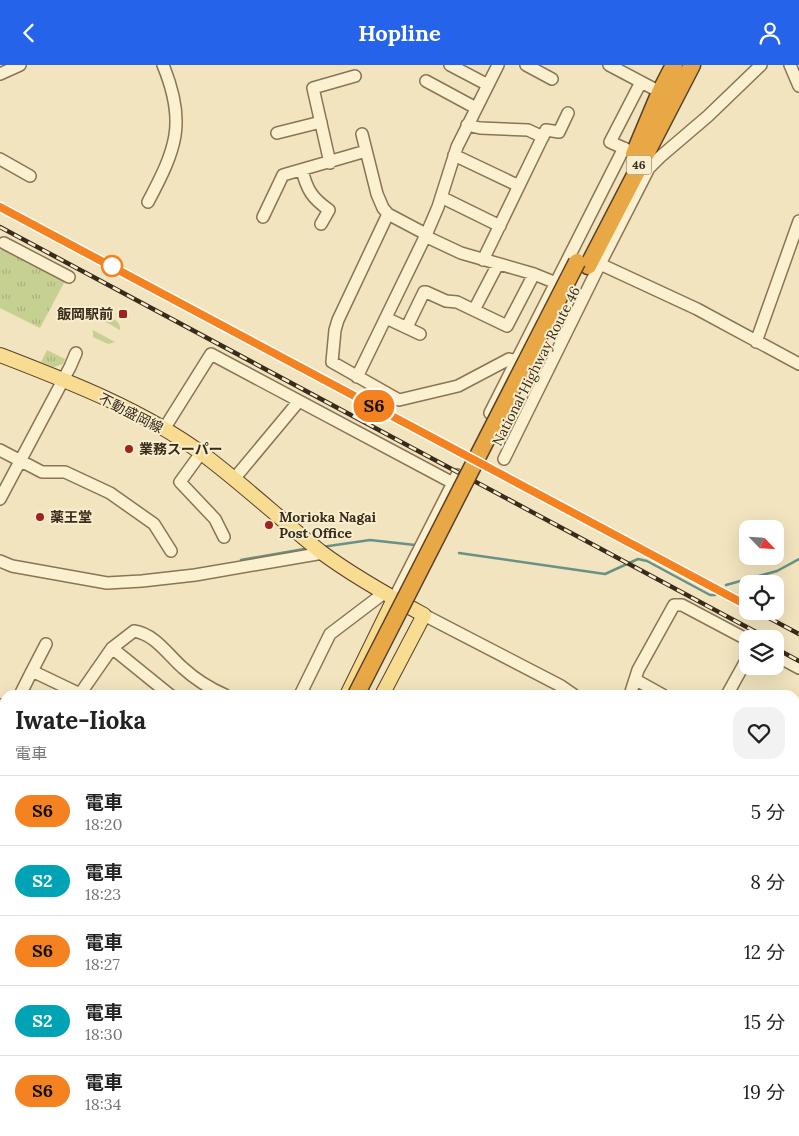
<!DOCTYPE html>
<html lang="ja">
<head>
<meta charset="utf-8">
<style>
  :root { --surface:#fff; --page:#f2f2f2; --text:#222; --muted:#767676; --line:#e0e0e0; --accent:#2563eb }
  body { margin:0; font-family:Lora,"Noto Sans JP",serif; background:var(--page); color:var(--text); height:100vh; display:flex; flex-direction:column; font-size:19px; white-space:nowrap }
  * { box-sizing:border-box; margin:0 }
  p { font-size:16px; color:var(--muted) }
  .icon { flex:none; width:28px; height:28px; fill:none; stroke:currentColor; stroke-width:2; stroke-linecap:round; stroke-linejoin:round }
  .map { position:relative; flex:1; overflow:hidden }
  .panel { position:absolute; left:0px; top:625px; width:800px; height:446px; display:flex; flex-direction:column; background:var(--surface); border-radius:15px 15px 0 0; box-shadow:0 5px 20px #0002 }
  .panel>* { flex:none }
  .badge { padding:0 10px; border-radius:16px; font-size:18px; line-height:32px }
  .needle { width:32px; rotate:115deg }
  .buttons { position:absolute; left:739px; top:455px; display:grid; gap:10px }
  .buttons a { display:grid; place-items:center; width:45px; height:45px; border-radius:10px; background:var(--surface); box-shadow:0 5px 20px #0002; font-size:25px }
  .map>.badge { position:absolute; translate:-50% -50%; box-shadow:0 0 0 2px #fff }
  .round { display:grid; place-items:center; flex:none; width:52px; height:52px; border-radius:15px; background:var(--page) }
  .headline { display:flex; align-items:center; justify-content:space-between; height:85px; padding:0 15px }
  h1 { font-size:24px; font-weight:700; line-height:38px }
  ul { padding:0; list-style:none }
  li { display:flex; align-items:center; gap:15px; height:70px; padding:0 15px; border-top:1px solid var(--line) }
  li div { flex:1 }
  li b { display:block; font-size:19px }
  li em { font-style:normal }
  li .badge { min-width:55px; font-weight:700; text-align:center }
  header { display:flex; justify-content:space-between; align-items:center; height:65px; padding:0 15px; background:var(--accent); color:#fff; font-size:22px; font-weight:700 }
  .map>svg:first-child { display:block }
  .grass { fill:url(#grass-tufts) }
  .park { fill:#c6d091 }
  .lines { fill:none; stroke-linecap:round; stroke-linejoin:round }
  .stream { stroke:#689188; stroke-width:2.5 }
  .minor-casing { stroke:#8b7455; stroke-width:14 }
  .major-casing { stroke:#58412a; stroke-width:16 }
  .highway-casing { stroke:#58412a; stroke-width:19 }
  .minor { stroke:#fbf1d1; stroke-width:11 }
  .major { stroke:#f8dc91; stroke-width:14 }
  .highway { stroke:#e9a846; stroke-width:16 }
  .rail-casing { stroke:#392b1b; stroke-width:4.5 }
  .rail { stroke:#f8eece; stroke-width:2.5; stroke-dasharray:8; stroke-linecap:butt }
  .highway-bridge-casing { stroke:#58412a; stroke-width:19; stroke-linecap:butt }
  .highway-bridge { stroke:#e9a846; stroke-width:16 }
  .line-casing { stroke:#fff; stroke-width:11 }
  .line { stroke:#f58220; stroke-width:8 }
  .stop-dot { fill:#fff; stroke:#f58220; stroke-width:2.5 }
  .poi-dot { fill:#9f2420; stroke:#f8eece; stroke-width:2 }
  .labels { text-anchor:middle; stroke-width:4; stroke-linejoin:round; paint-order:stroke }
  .shield { fill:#f8eece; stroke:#726651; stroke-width:1 }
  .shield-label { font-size:12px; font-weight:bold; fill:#392b1b }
  .poi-label { font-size:14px; font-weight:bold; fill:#392b1b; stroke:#f8eece; text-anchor:start }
  .street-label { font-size:14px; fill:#392b1b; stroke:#f8eece }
</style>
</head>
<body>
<header><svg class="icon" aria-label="back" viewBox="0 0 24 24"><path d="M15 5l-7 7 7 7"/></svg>Hopline<svg class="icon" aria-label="person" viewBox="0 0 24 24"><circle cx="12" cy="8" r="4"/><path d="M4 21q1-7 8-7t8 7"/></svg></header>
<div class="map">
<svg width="799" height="1071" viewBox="0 0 799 1071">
  <defs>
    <pattern id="grass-tufts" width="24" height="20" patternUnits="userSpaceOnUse" patternTransform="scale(1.25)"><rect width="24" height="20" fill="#c6d091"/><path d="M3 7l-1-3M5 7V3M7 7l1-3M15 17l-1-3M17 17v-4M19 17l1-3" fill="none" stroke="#abb37c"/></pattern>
  </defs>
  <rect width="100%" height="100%" fill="#f1e4be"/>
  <path class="grass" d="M4,178l63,34 -27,51 -40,-20v-57z
    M105,252c8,1 16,4 15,13l-18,-10z
    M93,265l22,12 -7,2 -15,-7z
    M47,285l18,9 -2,5 -9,3 -13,-5z"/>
  <path class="park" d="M1,774l4,2v39l-5,-2z"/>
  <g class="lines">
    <path class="stream" d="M322,482l48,-7 45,5
      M459,488l146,21 33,-15 9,2 63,34h5l4,-4
      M241,495l69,-12
      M726,520l51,-14 22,-12"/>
    <defs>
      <path id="minor" d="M450,0l38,20
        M526,0l26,14
        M609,0l51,27
        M761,0l-53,51 -48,41 -11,11 -49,96 97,45 102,55
        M790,0l9,21
        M0,9l20,-9
        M426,16l50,27
        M467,60l13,3 48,2 15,7
        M277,68l44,-11
        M362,69l15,60 6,14 5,6 34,18 7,6 32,15 73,21 22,9
        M630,86l-20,-9 31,-60
        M454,90l65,31
        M0,94l30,17
        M330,98l-17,-75 42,-12
        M302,105c5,20 10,28 27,40l-8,14
        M441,132l59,29
        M148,137c28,-53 39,-79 15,-137
        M388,149l-50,106 -3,10 -3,32 67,38 59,-14 51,-27 8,2
        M263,152l20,-42 83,-24
        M4,178l65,34
        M483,195l63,-130 13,2 9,-19
        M474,245l24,-46
        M386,253l34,16
        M407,262l17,-35h2l20,9 11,1 50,24 27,-52
        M756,277l43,-121
        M357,312l69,-142 12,-28 19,-60 41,-82
        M490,348l134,-265
        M164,364l47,-75 242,129
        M0,385l42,22h23l45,21 44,31 17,27
        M201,388l-21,29 35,37 9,18
        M504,394l96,-195
        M234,414l65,-78
        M0,434l70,-132 6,-14
        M0,496l12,5 95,17 35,-2 53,-6 128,-22
        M394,534l63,-124
        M424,550l137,71 13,9
        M112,583l58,47
        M775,590l24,13
        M32,606l14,-27
        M636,615l27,15
        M20,630l12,-24 48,23 32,-46 22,-17c21,3 34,24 49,37 13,12 26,20 42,27
        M300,630l30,-61 54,-41
        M630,630l8,-25 36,-65h8l66,35
        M727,630l21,-38
        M0,640l5,2
        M0,688l5,-2
        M0,738l5,2
        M0,769l5,-11
        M795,797l4,4 -4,6
        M0,819l5,2
        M0,875l5,3
        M0,938l5,3
        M795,979l4,2
        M0,1003l5,2
        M795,1020l4,-7
        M795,1043l4,3
        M0,1057l5,2
        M20,1066l11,5
        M278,1066l10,5
        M391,1066l6,3
        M511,1066l10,5
        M649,1066l8,5
        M744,1066l7,5
        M88,1071l2,-5
        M260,1071l2,-5
        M480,1071l2,-5
        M567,1071l4,-5
        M768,1071l3,-5"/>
      <path id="major" d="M0,290c70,27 143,55 204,100 40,30 77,65 117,97 32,24 68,44 103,63l-42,80
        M347,630l47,-96"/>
      <path id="highway" d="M634,89l26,-62 14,-27
        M588,201l104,-201
        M171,1071l2,-5
        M183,1071l2,-5"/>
    </defs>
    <use href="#minor" class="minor-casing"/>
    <use href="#major" class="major-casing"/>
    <use href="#highway" class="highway-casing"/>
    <use href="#minor" class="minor"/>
    <use href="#major" class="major"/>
    <use href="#highway" class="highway"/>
    <defs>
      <path id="rail" d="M0,142l748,399
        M0,162l769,412
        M756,546l43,23
        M775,583l24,13"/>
    </defs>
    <use href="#rail" class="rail-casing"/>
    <use href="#rail" class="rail"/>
    <defs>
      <path id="highway-bridge" d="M356,630l221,-433"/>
    </defs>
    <use href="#highway-bridge" class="highway-bridge-casing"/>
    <use href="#highway-bridge" class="highway-bridge"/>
  </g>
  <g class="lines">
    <defs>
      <path id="line" d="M0,142l748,399"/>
    </defs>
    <use href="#line" class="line-casing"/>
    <use href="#line" class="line"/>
  </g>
  <circle class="stop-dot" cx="112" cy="201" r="10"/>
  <g class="poi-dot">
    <rect x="118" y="244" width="10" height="10" rx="2.5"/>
    <circle cx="129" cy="384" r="5"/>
    <circle cx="40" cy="452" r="5"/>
    <circle cx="269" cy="460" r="5"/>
  </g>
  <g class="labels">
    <rect class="shield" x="626.5" y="90.5" width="25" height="19" rx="4"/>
    <g class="shield-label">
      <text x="639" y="104">46</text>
    </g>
    <g class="poi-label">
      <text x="113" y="254" text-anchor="end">飯岡駅前</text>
      <text x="139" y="389">業務スーパー</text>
      <text x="50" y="457">薬王堂</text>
      <text x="279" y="457">Morioka Nagai<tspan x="279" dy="16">Post Office</tspan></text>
    </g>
    <g class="street-label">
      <text transform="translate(536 301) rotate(-63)" y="5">National Highway Route 46</text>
      <text transform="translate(131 348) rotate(27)" y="5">不動盛岡線</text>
    </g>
  </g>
</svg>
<div class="buttons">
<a><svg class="needle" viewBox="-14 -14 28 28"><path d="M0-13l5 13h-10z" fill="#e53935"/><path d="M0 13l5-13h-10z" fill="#767676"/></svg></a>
<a><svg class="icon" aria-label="locate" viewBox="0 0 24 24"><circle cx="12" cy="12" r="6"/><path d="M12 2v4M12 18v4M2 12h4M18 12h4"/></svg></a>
<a><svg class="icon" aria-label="layers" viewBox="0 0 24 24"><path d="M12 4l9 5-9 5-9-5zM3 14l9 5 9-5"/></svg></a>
</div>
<b class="badge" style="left:374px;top:341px;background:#f58220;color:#111">S6</b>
<section class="panel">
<div class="headline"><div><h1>Iwate-Iioka</h1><p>電車</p></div><a class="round"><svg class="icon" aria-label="heart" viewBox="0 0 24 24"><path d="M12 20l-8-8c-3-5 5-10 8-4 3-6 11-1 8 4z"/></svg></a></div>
<ul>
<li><span class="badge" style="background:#f58220;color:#111">S6</span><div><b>電車</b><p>18:20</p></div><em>5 分</em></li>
<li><span class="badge" style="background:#00a3b4;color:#fff">S2</span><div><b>電車</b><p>18:23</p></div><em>8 分</em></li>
<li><span class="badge" style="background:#f58220;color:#111">S6</span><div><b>電車</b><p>18:27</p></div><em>12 分</em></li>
<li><span class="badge" style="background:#00a3b4;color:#fff">S2</span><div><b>電車</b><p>18:30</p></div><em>15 分</em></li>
<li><span class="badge" style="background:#f58220;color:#111">S6</span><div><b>電車</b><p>18:34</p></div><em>19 分</em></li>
</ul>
</section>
</div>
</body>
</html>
